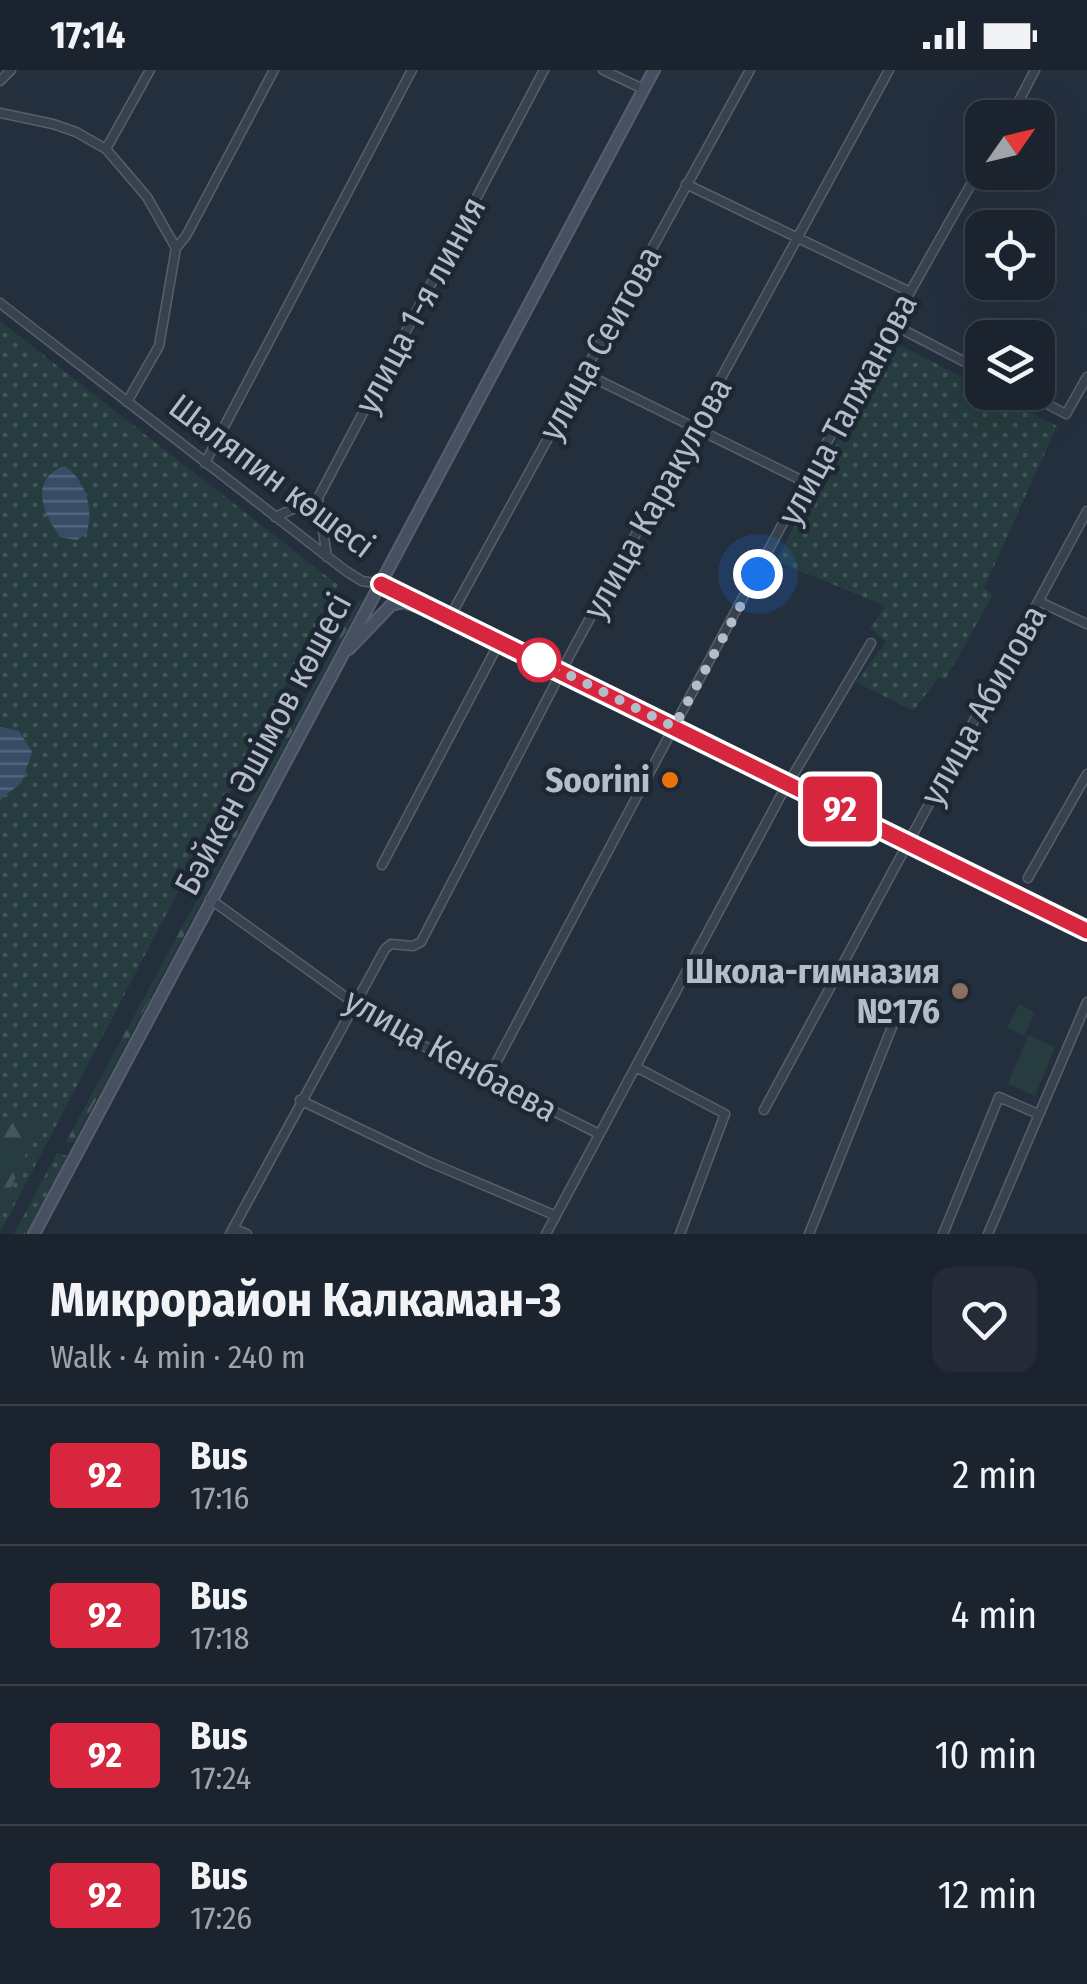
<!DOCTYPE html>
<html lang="en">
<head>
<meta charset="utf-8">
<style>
  :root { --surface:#1b232e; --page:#242b36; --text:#f1f3f6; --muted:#a0a4aa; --line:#39404a }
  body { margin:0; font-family:"Fira Sans Condensed",sans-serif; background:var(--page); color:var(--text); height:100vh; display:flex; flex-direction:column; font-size:38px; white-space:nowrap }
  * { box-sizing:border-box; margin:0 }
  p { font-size:32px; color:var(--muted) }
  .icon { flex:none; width:55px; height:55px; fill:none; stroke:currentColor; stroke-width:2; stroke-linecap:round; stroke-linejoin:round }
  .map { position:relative; height:1164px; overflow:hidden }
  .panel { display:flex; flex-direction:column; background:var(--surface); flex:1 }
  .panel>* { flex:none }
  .badge { padding:0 20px; border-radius:8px; font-size:35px; line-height:65px }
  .needle { width:65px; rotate:56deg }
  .fabs { position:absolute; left:965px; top:30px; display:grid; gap:20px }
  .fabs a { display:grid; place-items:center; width:90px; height:90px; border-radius:20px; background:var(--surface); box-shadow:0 10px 40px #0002,0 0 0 2px var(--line); font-size:50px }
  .you { position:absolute; width:50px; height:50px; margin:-25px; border:8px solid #fff; border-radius:50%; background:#1a73e8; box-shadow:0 0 0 15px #1a73e833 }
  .map>.badge { position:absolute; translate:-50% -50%; box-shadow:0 0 0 5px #fff }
  .round { display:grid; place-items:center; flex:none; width:105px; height:105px; border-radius:20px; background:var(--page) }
  .overview { display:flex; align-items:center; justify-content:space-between; height:170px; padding:0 50px }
  h1 { font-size:48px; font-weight:700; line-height:75px }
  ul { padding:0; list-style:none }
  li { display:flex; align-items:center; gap:30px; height:140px; padding:0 50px; border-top:2px solid var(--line) }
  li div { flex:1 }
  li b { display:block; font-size:38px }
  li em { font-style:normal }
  li .badge { min-width:110px; font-weight:700; text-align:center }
  .status { display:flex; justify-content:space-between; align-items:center; height:70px; padding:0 50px; background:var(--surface); direction:ltr }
  .status svg { height:28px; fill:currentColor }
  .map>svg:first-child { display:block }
  .grass { fill:url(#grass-dots) }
  .forest { fill:url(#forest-firs) }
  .park { fill:#263c3f }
  .water { fill:url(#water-rules) }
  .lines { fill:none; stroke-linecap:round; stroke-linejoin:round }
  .street-casing { stroke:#565f6c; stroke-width:11 }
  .secondary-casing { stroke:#565f6c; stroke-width:14 }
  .street { stroke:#38414e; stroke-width:8 }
  .secondary { stroke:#465061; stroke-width:10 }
  .line-casing { stroke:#fff; stroke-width:22 }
  .line { stroke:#d7263d; stroke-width:15 }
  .walk { stroke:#b4bcc9; stroke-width:10; stroke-dasharray:0 18 }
  .stop-dot { fill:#fff; stroke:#d7263d; stroke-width:5 }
  .food-dot { fill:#e8710a; stroke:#1d2633; stroke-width:4 }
  .education-dot { fill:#8d6e63; stroke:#1d2633; stroke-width:4 }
  .labels { text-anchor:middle; stroke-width:9; stroke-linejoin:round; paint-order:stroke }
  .street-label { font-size:35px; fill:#b4bcc9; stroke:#1d2633 }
  .poi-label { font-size:35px; font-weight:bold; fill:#b4bcc9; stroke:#1d2633; text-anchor:end }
</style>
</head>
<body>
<div class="status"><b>17:14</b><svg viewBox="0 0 49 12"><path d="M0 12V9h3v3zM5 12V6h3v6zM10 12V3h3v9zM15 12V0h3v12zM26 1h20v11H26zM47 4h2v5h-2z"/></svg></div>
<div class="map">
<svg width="1087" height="1164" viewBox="0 0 1087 1164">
  <defs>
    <pattern id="grass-dots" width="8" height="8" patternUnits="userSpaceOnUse" patternTransform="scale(2.5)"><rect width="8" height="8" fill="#263c3f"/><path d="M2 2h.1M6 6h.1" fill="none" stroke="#435659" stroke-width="1.8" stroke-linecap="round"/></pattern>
    <pattern id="forest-firs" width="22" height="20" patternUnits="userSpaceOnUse" patternTransform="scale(2.5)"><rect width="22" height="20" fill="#263c3f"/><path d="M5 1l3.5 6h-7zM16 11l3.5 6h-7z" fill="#435659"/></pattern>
    <pattern id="water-rules" width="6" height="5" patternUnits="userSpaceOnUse" patternTransform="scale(2.5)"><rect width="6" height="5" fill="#394c67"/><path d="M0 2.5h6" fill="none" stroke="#53647b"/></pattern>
  </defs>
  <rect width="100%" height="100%" fill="#242f3e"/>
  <path class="grass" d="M0,251l338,264 -338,648z
    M890,270l92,47v5l10,1 65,33 -73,162 9,7 -48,85 -6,-3 -26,34 -57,-29 30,-40 -16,-14 15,-22 -109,-45z
    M57,1083l10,3 -41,78h-12z"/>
  <path class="forest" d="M359,530l3,1 -289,542 -7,-1z
    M0,1048l40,4 -40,91z"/>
  <path class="park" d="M1019,934l16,8 -11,24 -17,-8z
    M1028,965l27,12 -20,49 -27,-12z"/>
  <path class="water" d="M64,396c21,12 30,43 23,66l-10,8 -17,-3c-17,-24 -32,-57 4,-71z
    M0,657l19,4 13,21 -10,30 -22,18z"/>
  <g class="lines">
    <defs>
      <path id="street" d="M603,0l40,19
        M0,11l11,-11
        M0,43l53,11 23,8 30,17 41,48 29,51 -17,98 -32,56
        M1010,48l25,-48
        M106,79l44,-79
        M686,114l224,108
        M176,178l10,-12 88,-166
        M0,233l346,268 16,10 19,3
        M892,254l90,47
        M584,303l223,110
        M1024,322l42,22 21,-37
        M205,393l207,-393
        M318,428l9,59
        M275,447l43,-19 226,-428
        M1040,532l47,22
        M451,545l299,-545
        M382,795l118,-224
        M1028,808l59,-104
        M210,829l180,130 209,105
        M636,997l89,47 -45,120
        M488,1008c162,-306 322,-613 494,-913
        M300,1030l129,62 125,53
        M764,1040l323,-599
        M233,1158l14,6
        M230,1164l155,-285 6,-5 22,2 8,-4 150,-289 318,-583
        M546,1164l233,-435 92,-156
        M809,1164l87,-217
        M943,1164l56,-137 39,17
        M988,1164l99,-232"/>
      <path id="secondary" d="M381,514l70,31 636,316
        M349,579l42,-44 13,-3 18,6
        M34,1164l620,-1164"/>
    </defs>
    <use href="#street" class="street-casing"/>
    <use href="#secondary" class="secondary-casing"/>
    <use href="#street" class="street"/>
    <use href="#secondary" class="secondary"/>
  </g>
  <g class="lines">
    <defs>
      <path id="line" d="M381,514l706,347"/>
    </defs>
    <use href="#line" class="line-casing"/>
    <use href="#line" class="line"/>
    <path class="walk" d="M539,590l135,67 84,-153"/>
  </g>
  <circle class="stop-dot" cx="539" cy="590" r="20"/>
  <circle class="food-dot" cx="670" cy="710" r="10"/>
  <circle class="education-dot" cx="960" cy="921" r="10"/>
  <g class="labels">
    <g class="street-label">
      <text transform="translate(420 235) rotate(-62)" y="12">улица 1-я линия</text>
      <text transform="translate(600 273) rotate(-61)" y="12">улица Сеитова</text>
      <text transform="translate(847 339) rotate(-62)" y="12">улица Талжанова</text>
      <text transform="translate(272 406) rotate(37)" y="12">Шаляпин көшесі</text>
      <text transform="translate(657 428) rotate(-61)" y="12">улица Каракулова</text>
      <text transform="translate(983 635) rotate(-61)" y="12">улица Абилова</text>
      <text transform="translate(263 674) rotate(-62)" y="12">Бәйкен Әшімов көшесі</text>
      <text transform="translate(451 985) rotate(29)" y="12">улица Кенбаева</text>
    </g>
    <g class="poi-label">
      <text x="650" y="722">Soorini</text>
      <text x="940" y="913">Школа-гимназия<tspan x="940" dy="40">№176</tspan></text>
    </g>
  </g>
</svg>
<div class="fabs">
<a><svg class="needle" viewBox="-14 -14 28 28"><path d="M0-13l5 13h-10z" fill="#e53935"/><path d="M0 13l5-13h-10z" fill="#a0a4aa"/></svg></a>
<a><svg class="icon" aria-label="locate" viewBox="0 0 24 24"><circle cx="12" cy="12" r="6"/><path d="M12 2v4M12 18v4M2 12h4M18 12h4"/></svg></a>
<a><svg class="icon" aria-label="layers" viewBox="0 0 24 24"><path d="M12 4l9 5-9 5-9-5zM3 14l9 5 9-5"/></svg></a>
</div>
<div class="you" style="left:758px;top:504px"></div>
<b class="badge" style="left:840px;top:739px;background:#d7263d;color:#fff">92</b>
</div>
<section class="panel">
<div class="overview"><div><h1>Микрорайон Калкаман-3</h1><p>Walk · 4 min · 240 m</p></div><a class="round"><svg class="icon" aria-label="heart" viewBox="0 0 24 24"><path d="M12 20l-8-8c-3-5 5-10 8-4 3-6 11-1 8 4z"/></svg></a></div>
<ul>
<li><span class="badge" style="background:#d7263d;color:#fff">92</span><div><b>Bus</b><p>17:16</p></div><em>2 min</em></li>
<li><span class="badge" style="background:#d7263d;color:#fff">92</span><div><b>Bus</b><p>17:18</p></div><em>4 min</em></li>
<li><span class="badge" style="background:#d7263d;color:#fff">92</span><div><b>Bus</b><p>17:24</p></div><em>10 min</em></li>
<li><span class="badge" style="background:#d7263d;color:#fff">92</span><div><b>Bus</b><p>17:26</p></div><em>12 min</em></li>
</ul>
</section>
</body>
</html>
